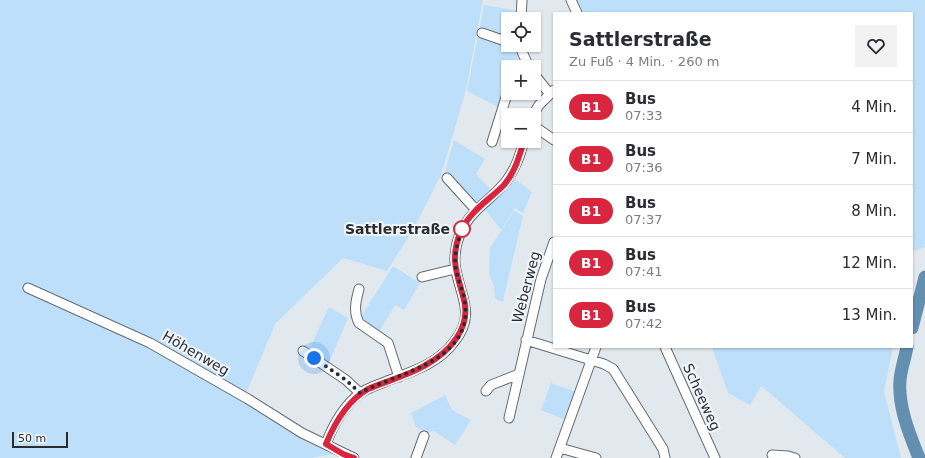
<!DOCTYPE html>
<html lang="de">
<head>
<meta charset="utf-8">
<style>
  :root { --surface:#fff; --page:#f2f2f3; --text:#2b2b33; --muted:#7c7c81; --line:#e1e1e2 }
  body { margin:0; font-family:"DejaVu Sans",sans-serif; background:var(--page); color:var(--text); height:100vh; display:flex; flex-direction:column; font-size:15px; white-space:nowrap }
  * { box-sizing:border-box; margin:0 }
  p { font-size:13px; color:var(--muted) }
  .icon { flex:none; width:22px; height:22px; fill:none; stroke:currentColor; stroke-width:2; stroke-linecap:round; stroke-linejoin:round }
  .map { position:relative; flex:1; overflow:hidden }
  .details { position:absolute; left:553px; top:12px; width:360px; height:336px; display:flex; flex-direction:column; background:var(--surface); border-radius:0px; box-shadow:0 1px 3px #0004 }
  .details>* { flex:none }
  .badge { padding:0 8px; border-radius:13px; font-size:14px; line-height:26px }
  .controls { position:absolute; left:501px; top:12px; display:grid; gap:8px }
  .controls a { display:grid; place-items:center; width:40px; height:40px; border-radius:0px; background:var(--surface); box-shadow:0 1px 3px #0004; font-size:20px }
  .scale { position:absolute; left:12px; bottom:10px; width:56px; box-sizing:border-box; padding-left:4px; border:2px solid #2a2d2f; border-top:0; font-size:11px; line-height:14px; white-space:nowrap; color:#2a2d2f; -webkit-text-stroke:3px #f0f6fc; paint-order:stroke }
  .you { position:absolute; width:20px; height:20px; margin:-10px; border:3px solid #fff; border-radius:50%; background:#1a73e8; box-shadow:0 0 0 6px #1a73e833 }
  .map>.badge { position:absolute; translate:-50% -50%; box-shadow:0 0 0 2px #fff }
  .round { display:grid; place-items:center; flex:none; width:42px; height:42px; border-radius:0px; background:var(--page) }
  .overview { display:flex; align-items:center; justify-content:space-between; height:68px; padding:0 16px }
  h1 { font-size:19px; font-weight:700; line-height:30px }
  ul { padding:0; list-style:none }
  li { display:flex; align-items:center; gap:12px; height:52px; padding:0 16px; border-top:1px solid var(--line) }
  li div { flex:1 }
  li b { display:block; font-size:15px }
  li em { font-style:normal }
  li .badge { min-width:44px; font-weight:700; text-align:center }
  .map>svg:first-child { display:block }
  .green { fill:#bedffa }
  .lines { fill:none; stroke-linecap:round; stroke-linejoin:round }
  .river { stroke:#638fb1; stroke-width:13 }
  .street-casing { stroke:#656b6f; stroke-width:11 }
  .street { stroke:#fff; stroke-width:9 }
  .line-casing { stroke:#fff; stroke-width:9 }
  .line { stroke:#d7263d; stroke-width:6 }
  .walk { stroke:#2a2d2f; stroke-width:4; stroke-dasharray:0 7.2 }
  .stop-dot { fill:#fff; stroke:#d7263d; stroke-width:2 }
  .labels { text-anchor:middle; stroke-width:4; stroke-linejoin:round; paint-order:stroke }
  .stop-label { font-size:14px; font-weight:bold; fill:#2a2d2f; stroke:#f0f6fc; text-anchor:end }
  .street-label { font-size:14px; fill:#2a2d2f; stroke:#f0f6fc }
</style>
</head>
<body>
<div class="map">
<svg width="925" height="458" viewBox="0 0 925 458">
  <rect width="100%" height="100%" fill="#e2e9ee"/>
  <path class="green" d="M0,0h483l-17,90 -25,85 -28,55 -26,41 -44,-13 -68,66 -30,72 88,58 -22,4h-311z
    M568,0h357v247l-13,5v-239h-337z
    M484,5l35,6 -1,8h-10l-1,26 12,9 -5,13h-6v18l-8,23 -33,-17z
    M454,140l31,19 -9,15 15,16 -16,15 -30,-33z
    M515,179l17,13 -9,21 -8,-5 -14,22 -17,-22z
    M514,211l9,5 -20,85 -6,-1 -2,-3 -1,-10 -5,-14 1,-25z
    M393,266l27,17 -16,27 -9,-5 -16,27 -20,-12z
    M329,307l19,11 -20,47 -20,-13z
    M712,347h181l-9,45 17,66h-56l-84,-72 -11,19 -22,-12z
    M551,383l25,9 -10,28 -25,-10z
    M445,395l7,15 19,10 -16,25 -21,-14 -8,2 -10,-6 -5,-14z"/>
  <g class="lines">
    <path class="river" d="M912,328l13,-51
      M907,347c-2,11 -6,22 -7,33 -2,27 9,53 19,78"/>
    <defs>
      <path id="street" d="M571,0l6,13
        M521,19l1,-19
        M482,33l26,9
        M520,45l3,9 6,13
        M534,74l15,19
        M533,115l6,-10 15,-15
        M534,126l20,14
        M492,142l16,-51
        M447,178l29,32
        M422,277l33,-8
        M28,288l122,55 98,56 54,34 52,25
        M359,289c-3,11 -6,23 0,34l29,20 11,34
        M526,340l78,24 9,5 50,80 2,9
        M665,347l50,111
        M303,351l43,29 14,13
        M486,391l5,-6 28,-11
        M509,418l32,-139 13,-37
        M326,444c7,-19 17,-37 33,-50 8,-6 19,-9 28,-13 24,-9 51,-17 67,-39 22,-27 7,-44 2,-72 -2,-8 -1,-18 1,-27 9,-33 33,-40 50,-63 9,-12 13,-25 17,-39
        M560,448l36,10
        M772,455l16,1 7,2
        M416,458l8,-22
        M556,458l40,-111"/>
    </defs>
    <use href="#street" class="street-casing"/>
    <use href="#street" class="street"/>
  </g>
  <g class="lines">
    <defs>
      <path id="line" d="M354,458l-11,-4 -17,-10c9,-22 21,-43 42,-55 18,-8 39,-13 56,-23 26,-14 49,-39 39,-70 -7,-25 -13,-39 -2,-65 9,-20 28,-31 43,-46 11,-13 15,-28 20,-44"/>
    </defs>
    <use href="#line" class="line-casing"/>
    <use href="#line" class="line"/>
    <path class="walk" d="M314,358l32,22 14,13c38,-21 113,-31 105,-90 -1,-11 -7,-22 -9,-33 -3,-14 2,-28 6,-41"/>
  </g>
  <circle class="stop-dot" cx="462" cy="229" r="8"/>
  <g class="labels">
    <g class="stop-label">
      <text x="450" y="234">Sattlerstraße</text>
    </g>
    <g class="street-label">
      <text transform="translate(526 287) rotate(-75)" y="5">Weberweg</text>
      <text transform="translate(196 353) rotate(30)" y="5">Höhenweg</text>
      <text transform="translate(702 397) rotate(66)" y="5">Scheeweg</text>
    </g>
  </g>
</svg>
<div class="controls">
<a><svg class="icon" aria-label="locate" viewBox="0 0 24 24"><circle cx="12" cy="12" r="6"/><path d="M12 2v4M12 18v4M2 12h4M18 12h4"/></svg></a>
<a>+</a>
<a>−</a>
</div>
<div class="scale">50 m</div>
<div class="you" style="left:314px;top:358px"></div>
<section class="details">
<div class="overview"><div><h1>Sattlerstraße</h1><p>Zu Fuß · 4 Min. · 260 m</p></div><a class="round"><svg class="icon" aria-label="heart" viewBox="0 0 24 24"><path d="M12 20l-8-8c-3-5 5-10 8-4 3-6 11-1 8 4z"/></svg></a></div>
<ul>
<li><span class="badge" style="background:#d7263d;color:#fff">B1</span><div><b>Bus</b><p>07:33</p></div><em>4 Min.</em></li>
<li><span class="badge" style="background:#d7263d;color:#fff">B1</span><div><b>Bus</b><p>07:36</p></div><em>7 Min.</em></li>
<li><span class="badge" style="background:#d7263d;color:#fff">B1</span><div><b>Bus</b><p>07:37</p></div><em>8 Min.</em></li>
<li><span class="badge" style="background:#d7263d;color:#fff">B1</span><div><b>Bus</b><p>07:41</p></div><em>12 Min.</em></li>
<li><span class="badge" style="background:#d7263d;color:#fff">B1</span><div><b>Bus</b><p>07:42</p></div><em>13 Min.</em></li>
</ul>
</section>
</div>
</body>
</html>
